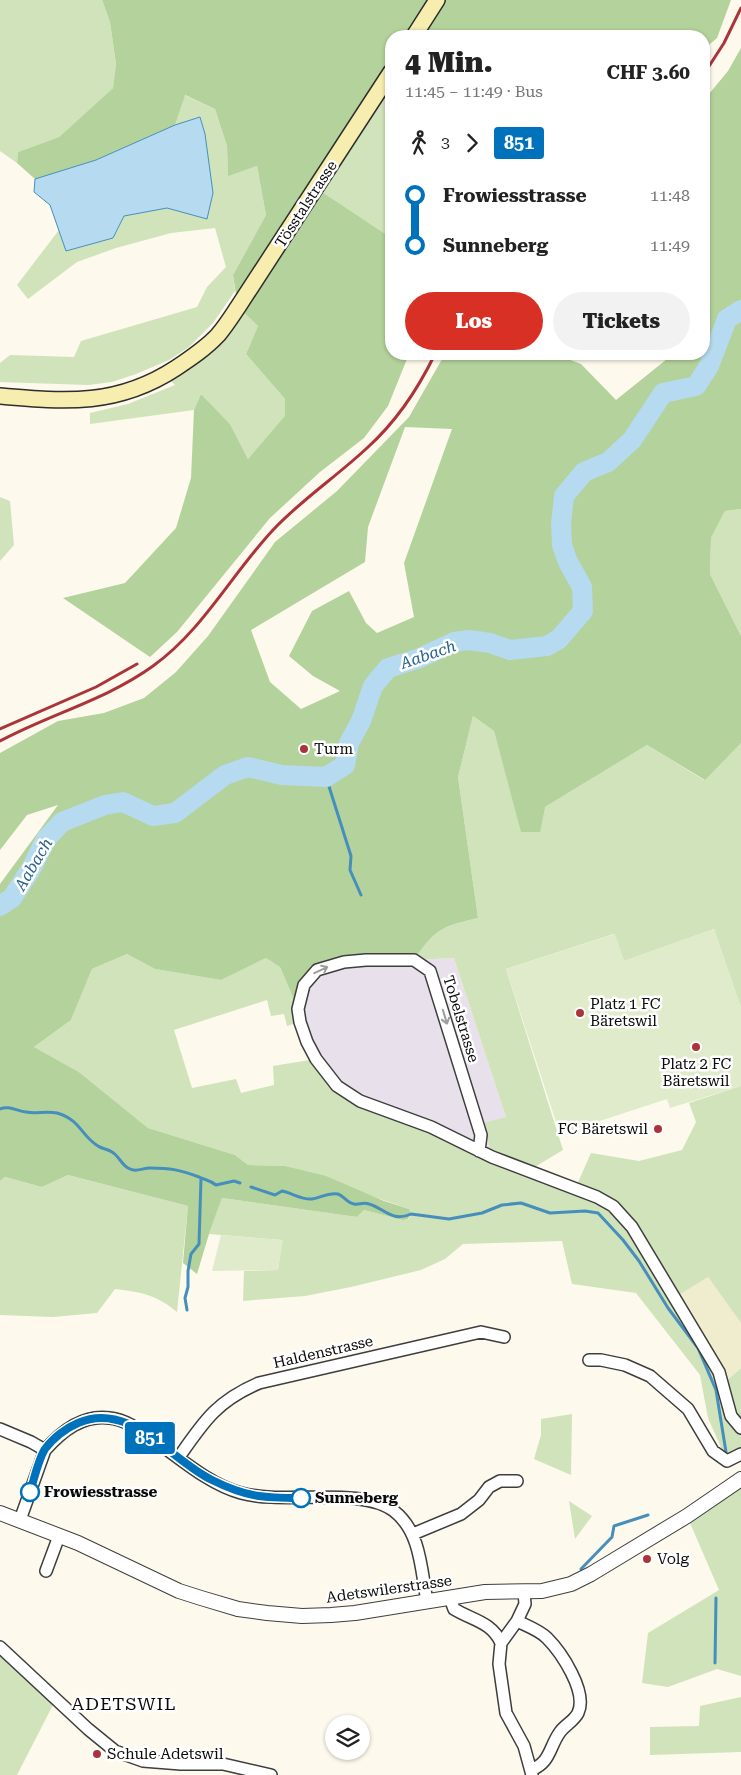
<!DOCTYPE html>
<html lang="de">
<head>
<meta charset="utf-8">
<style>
  :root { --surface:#fff; --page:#f2f2f2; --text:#222; --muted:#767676; --accent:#d93025 }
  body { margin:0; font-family:"Roboto Serif",serif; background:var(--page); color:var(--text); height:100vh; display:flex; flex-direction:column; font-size:19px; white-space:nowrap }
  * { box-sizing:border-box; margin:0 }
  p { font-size:16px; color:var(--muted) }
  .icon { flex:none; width:28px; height:28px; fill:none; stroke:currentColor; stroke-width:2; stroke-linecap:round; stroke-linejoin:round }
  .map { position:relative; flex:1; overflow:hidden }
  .drawer { position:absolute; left:385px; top:30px; width:325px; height:330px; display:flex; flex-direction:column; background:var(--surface); border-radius:20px; box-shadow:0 1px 4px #0004 }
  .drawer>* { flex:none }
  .badge { padding:0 10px; border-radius:4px; font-size:18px; line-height:32px }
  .controls { position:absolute; left:325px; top:1715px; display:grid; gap:10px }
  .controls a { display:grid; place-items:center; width:45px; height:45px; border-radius:50%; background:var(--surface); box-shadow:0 1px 4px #0004; font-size:25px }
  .map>.badge { position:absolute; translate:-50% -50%; box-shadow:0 0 0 2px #fff }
  .legs { display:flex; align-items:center; gap:8px; height:55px; padding:0 20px; font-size:16px }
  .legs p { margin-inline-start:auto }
  .summary { display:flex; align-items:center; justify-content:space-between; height:85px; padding:0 20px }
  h1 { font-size:28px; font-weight:800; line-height:38px }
  .primary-button { display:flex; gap:10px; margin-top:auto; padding:10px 20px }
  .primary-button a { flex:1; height:58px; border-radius:30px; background:var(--accent); color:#fff; font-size:20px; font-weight:800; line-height:58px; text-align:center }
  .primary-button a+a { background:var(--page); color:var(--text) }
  ul { padding:0 20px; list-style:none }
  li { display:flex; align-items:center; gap:18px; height:50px; font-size:19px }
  li i { display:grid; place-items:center; width:8px; height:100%; margin:0 6px; background:currentColor }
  li i::after { content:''; width:12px; height:12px; margin:-6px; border:4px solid; border-radius:50%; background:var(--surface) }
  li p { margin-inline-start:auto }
  li:first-child i { background:linear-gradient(#0000 50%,currentColor 0) }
  li:last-child i { background:linear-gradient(currentColor 50%,#0000 0) }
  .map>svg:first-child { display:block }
  .industrial { fill:#e8e0ea }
  .farmland { fill:#f0edcf }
  .green { fill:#d0e3ba }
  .forest { fill:#b4d29b; fill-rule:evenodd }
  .pitch { fill:#e0ebcb }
  .water { fill:#b6daef; stroke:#468fbd }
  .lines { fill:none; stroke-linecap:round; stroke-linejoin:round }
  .stream { stroke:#468fbd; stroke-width:3 }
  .river { stroke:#b6daef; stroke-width:20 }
  .minor-casing { stroke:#3e3e3e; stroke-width:14 }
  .tertiary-casing { stroke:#3e3e3e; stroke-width:16 }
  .secondary-casing { stroke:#2d2d2d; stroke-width:18 }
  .minor { stroke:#fff; stroke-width:11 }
  .tertiary { stroke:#fff; stroke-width:14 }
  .secondary { stroke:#f6edae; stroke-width:15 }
  .rail { stroke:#ab343b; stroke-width:3 }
  .oneway { stroke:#9d9d9d }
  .line-1-casing { stroke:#fff; stroke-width:11 }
  .line-1 { stroke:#0072bc; stroke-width:8 }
  .poi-dot { fill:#ab343b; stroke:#fff; stroke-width:2 }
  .stop-1-dot { fill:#fff; stroke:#0072bc; stroke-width:2.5 }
  .labels { text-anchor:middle; stroke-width:5; stroke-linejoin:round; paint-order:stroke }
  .street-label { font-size:15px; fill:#0b0b0b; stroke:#fff }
  .poi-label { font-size:15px; fill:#0b0b0b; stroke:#fff; text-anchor:start }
  .stop-label { font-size:15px; font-weight:bold; fill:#0b0b0b; stroke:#fff; text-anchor:start }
  .water-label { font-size:16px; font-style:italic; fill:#24618e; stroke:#fff }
  .quarter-label { font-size:18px; letter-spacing:1px; fill:#0b0b0b; stroke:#fff }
</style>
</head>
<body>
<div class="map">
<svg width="741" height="1775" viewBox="0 0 741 1775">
  <rect width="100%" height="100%" fill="#fdf9ec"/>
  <path class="industrial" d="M454,958l52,159 -14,40 -155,-71 -37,-65 4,-36 13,-15 97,-10z"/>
  <path class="farmland" d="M708,1277l33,46v45l-18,16 -49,-86z"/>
  <path class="green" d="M0,0h102l8,22 6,42 -3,24 -54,49 -41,15 -1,11 -17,-12z
    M391,85v154l-69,-47z
    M184,95l31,14 12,37 1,29 29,-9 9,49 -33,60 2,16 -22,32 -24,24 -20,13 -33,14 -24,8 -24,3 -88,-3v-19l10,-8 64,2 7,-16 116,-34 10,-20 19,-20 -11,-39 -44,5 -55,15 -39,14 -49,37 -11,-14 42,-55 8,21 46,-13 11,-22 43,-8 40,11 6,-26 -8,-59 -5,-16 -25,7z
    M238,307l20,19 -12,28 39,45 1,17 -38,43 -18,-35 -29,-30 -7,16 -104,14v-11l38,-9 47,-19 -10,-10z
    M0,497l10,4 4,44 -14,16z
    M741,509v127l-31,-62 1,-36 14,-27z
    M473,716l21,15 28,101 23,-25 102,-62 57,35 37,-37v265l-27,-79 -90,32 -10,-27 -108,35 57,181 -35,21 47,18 16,-36 48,8 43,-11 14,-28 -7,-19 52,-17v237l-33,-46 -34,21 49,86 18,-16v86l-14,7 -19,-43 -8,-43 -64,-82 -64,-9 -10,-43 -99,3 -18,15 -24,11 -70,17 -46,9 -62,5 1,-30 34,-1 4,-30 -73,-6 13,-36 135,19 7,-7 39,10 6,-1 2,-5 -2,-5 -124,-43 -37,-1 -13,-10 -87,-27 -69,-56 -45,-25 37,-27 21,-51 35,-15 28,15 66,11 45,-22 14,9 18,42 2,13 -13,4 -3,-12 -13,2 -4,-16 -93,30 18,58 44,-9 5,14 33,-8 -1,-19 43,-7 21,27 155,70 -8,-33 22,-6 -52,-159 -40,2c22,-32 27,-33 64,-42l-20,-141z
    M68,1175l120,31 -11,106c-20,-17 -36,-20 -62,-23l-18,24 -44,4 -53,-2v-134l5,-4 37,10z
    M572,1414l-1,61 -37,-16 7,-24v-16z
    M741,1479v197l-24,-7 -49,18 -26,-4 6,-50 71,-43 -32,-74z
    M569,1501l23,15 -17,23z
    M0,1647l56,52 -39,76h-17z
    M741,1697v55l-91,3v-28l49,-1 1,-20z"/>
  <path class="forest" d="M102,0h629l-14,38 -13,11v-13h-313v49l-69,107 69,46v116h18l-21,52 -24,32 -44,34 -50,46 -93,114 -27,25 -87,-59 62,-15 51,-55 15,-50 3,-68 7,-16 29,30 18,35 37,-43v-17l-39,-45 12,-28 -20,-19 -5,-32 33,-60 -9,-49 -29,10 -1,-30 -12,-37 -30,-14 -10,30 -79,35 -61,19 -18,-16 1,-11 41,-15 54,-49 3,-24 -6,-42z
    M741,48v461l-16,2 -14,27 -1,36 31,62v107l-36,37 -58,-35 -102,62 -5,25h-19l-27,-101 -21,-15 -15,61 20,141c-37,9 -42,10 -64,42l-97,10 -19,39 -18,-42 -14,-9 -45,22 -66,-11 -28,-15 -35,15 -21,51 -37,27 45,25 69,56 87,27 13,10 37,1 41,10 58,25 25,8 2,5 -3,5 -5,1 -39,-10 -7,7 -135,-19 -13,36 -12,40 -14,-11 5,-57 -120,-31 -26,12 -37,-10 -5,4v-297l58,-79 -31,10 -27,35v-97l58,-32 46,-8 40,-15 32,-26 32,-36 67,-94 62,-51 72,-74 36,-63h95l2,2 15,-1 24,9 35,36 56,-45 -1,-1h33v-254l24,-29zM405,427l47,2 -48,134 10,54 -37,16 -11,-10 -17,-32 -37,20 -23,45 24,20 27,15 -39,18 -31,-27 -19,-52 114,-68 3,-35z"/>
  <path class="pitch" d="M714,929l27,79v78l-71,22 -3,-9 -107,35 -54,-165 109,-35 9,27z
    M221,1235l62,5 -5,30 -66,1z"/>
  <path class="water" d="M200,117l5,17 8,59 -6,26 -40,-11 -43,8 -11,22 -47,13 -16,-46 -16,-13 1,-13 61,-19 79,-35z"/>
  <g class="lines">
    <path class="stream" d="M326,777l25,79 -1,14 11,25
      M0,1109c9,-4 17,2 26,3 10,2 20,-1 31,1 24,7 24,23 41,33 4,3 10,3 14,6 7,4 9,12 16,16 8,5 14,0 22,0 20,0 31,2 49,9 6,3 11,3 17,8l18,-4 6,2
      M251,1187l24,8 7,-4c10,2 20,9 30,8 9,-1 15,-7 26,-5 6,2 9,9 16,10 5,1 9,-2 15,0 15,4 23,19 42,10l38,5 33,-6 20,-8 19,-2 29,10 35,-2 13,2 25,27 16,21 29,47 30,40 18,42 10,62
      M187,1310l-2,-12 3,-11v-16l3,-17 8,-10 2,-66
      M581,1569l31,-32 2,-11 34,-11
      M715,1663l1,-65"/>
    <path class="river" d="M0,906l12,-8 19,-29 15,-30 16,-17 43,-17 18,-3 30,14 22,-3 50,-38 23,-8 34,8 44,2 19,-12 4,-22 12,-22 12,-35 15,-18 32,-10 34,-16 15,-2 21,3 20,7 37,-4 12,-7 24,-28 -1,-24 -14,-25 -6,-17 -1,-21 3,-28 20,-24 24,-10 24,-22 31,-47 33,-7 13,-20 18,-47 14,-9"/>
    <defs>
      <path id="minor" d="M479,1151l2,-16 -51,-164 -16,-11h-48l-22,2 -27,8 -13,15 -6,24 2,13 7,20 9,17 21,27 23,15 71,26 61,30 105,40 16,9 19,21 87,145 12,44 10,12
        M589,1360h12l24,5 25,11 38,33 25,42 14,10 14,-7
        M0,1429l31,13 14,8
        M179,1457c25,-36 38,-56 80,-74l222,-51 23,5
        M20,1520l25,-70c17,-19 38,-36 65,-32 16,2 28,11 41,20 28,19 57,46 90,55 43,12 121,-7 153,18 27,21 27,59 33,90
        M413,1534l48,-20 18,-14 10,-13 11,-6h17
        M46,1571l13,-35
        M524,1592l1,12 -8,17 -16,22 -2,21 7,49 18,33 8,29
        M450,1598l4,11c18,11 38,13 47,34
        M517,1621c10,5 22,9 30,17 14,14 41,54 31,75 -4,8 -13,12 -18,19 -11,15 -9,30 -29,38
        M0,1647l88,82 27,22 28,10 38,3h42l48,11"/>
      <path id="tertiary" d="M0,1513l78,30 101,48 22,7 37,11 29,4 35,3 29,-1 24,-2 130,-21 57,-1 29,-7 20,-10 96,-58 54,-37"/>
      <path id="secondary" d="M414,36l23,-36
        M0,396c67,6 118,10 176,-28 15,-10 30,-20 42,-33 7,-8 14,-19 20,-28l153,-235"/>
    </defs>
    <use href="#minor" class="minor-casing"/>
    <use href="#tertiary" class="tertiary-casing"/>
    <use href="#secondary" class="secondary-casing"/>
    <use href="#minor" class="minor"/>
    <use href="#tertiary" class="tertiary"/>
    <use href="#secondary" class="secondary"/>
    <path class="rail" d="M704,74l20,-31 17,-35
      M0,729l96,-42 41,-23
      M0,741c50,-27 106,-41 153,-75 50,-36 78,-91 120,-136 28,-30 63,-53 94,-82 29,-26 51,-59 68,-94"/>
  </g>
  <defs><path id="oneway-shaft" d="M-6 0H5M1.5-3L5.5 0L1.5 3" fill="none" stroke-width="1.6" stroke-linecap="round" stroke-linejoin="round" transform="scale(1.25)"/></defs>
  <g class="oneway">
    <use href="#oneway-shaft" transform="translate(321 970) rotate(-25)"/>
    <use href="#oneway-shaft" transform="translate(445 1017) rotate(73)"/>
  </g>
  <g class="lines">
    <defs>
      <path id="line-1" d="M30,1492c4,-12 8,-32 15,-43 8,-11 21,-21 33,-26 52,-23 92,37 134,57 34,17 51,18 89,18"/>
    </defs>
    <use href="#line-1" class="line-1-casing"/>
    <use href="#line-1" class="line-1"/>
  </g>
  <g class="poi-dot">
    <circle cx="304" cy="749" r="5"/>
    <circle cx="580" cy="1013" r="5"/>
    <circle cx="696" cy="1047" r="5"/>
    <circle cx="658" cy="1129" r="5"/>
    <circle cx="647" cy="1559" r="5"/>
    <circle cx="97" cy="1754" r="5"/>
  </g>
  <g class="stop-1-dot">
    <circle cx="30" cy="1492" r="9"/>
    <circle cx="301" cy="1498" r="9"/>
  </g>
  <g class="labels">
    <g class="street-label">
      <text transform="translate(306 204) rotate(-57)" y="5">Tösstalstrasse</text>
      <text transform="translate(461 1019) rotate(73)" y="5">Tobelstrasse</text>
      <text transform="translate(323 1352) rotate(-13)" y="5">Haldenstrasse</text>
      <text transform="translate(389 1589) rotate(-8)" y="5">Adetswilerstrasse</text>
    </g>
    <g class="poi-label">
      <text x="314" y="754">Turm</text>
      <text x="590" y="1009">Platz 1 FC<tspan x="590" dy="17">Bäretswil</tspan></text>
      <text x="696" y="1069" text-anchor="middle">Platz 2 FC<tspan x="696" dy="17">Bäretswil</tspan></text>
      <text x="648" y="1134" text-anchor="end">FC Bäretswil</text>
      <text x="657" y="1564">Volg</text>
      <text x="107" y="1759">Schule Adetswil</text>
    </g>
    <g class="stop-label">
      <text x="44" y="1497">Frowiesstrasse</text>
      <text x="315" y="1503">Sunneberg</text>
    </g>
    <g class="water-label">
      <text transform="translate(428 654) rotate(-19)" y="6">Aabach</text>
      <text transform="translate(33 864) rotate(-59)" y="6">Aabach</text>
    </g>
    <g class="quarter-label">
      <text x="124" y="1710">ADETSWIL</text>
    </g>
  </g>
</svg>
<div class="controls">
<a><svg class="icon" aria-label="layers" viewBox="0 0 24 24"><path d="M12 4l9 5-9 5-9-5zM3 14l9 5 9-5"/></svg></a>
</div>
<b class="badge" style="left:150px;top:1438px;background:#0072bc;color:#fff">851</b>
<section class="drawer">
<div class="summary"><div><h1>4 Min.</h1><p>11:45 – 11:49 · Bus</p></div><b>CHF 3.60</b></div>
<div class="legs"><svg class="icon" aria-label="walk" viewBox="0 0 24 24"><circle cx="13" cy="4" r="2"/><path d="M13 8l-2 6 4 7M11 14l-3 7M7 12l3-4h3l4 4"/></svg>3<svg class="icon" aria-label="forward" viewBox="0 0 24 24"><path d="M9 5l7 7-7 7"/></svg><b class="badge" style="background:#0072bc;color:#fff">851</b></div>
<ul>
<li><i style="color:#0072bc"></i><b>Frowiesstrasse</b><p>11:48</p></li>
<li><i style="color:#0072bc"></i><b>Sunneberg</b><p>11:49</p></li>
</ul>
<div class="primary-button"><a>Los</a><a>Tickets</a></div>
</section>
</div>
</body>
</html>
